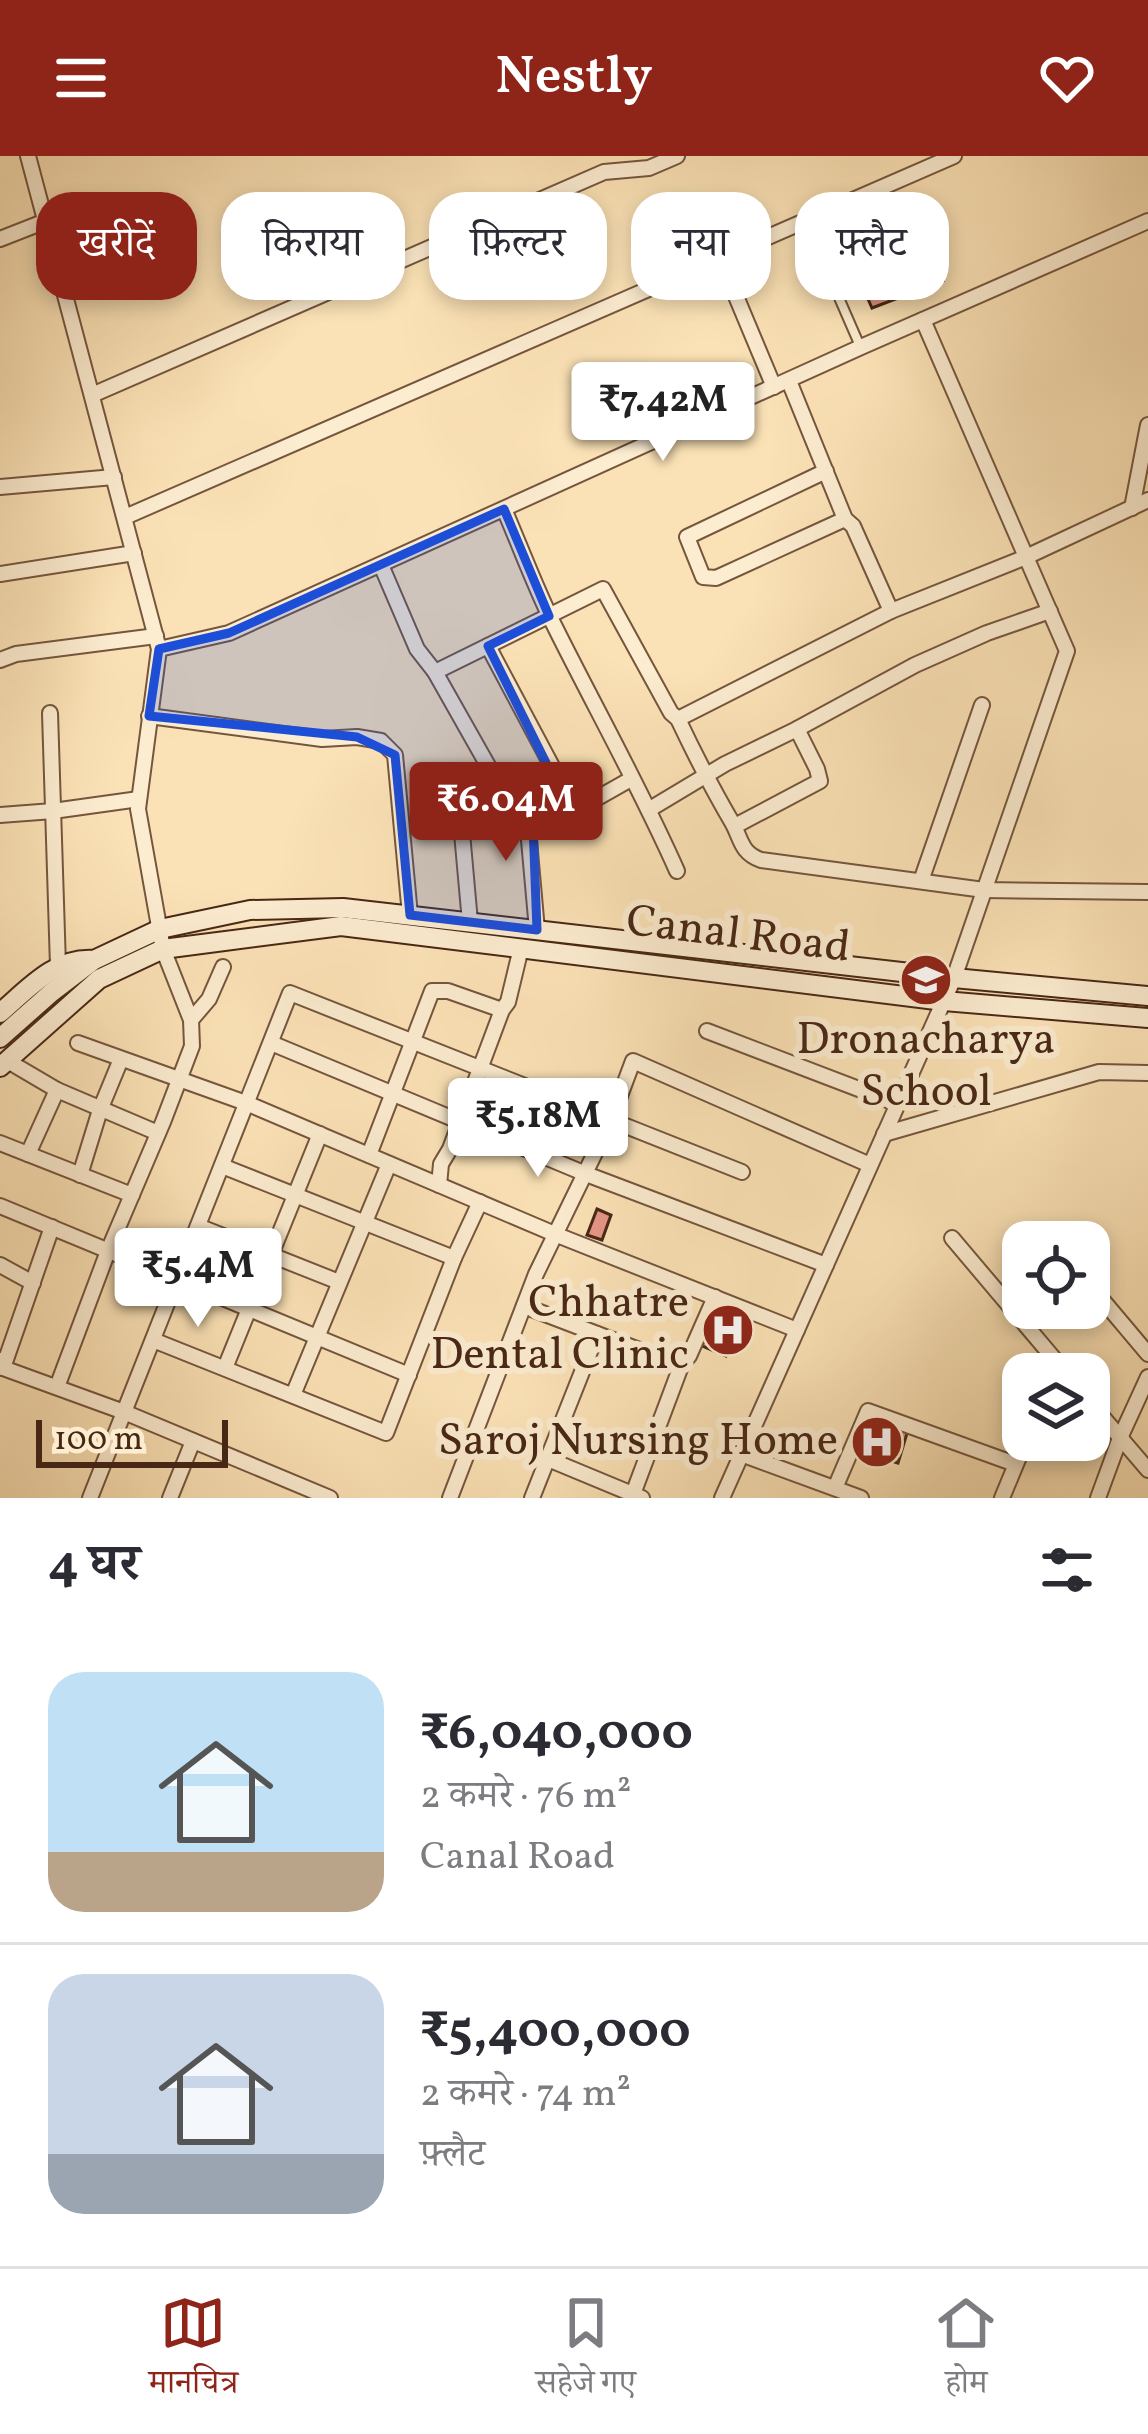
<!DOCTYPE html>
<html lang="hi">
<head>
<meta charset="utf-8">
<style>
	:root { --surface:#fff; --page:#f7f7f7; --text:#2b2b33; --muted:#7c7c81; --line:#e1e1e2; --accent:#8f2418 }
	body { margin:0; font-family:Vollkorn,"Noto Serif Devanagari",serif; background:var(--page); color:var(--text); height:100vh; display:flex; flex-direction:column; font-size:45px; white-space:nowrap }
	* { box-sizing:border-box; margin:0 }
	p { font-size:39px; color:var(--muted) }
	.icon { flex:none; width:66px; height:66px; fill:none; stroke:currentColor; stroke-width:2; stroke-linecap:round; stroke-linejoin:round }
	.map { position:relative; height:1342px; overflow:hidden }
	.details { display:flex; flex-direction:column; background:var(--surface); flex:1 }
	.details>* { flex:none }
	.hud { position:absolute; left:36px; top:36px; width:1077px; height:108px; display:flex; gap:24px }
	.fabs { position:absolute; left:1002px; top:1065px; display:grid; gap:24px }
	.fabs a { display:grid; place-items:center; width:108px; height:108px; border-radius:24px; background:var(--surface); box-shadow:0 6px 18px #0003; font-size:60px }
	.scale { position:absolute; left:36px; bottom:30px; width:192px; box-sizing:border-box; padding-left:12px; border:6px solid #482715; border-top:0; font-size:33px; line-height:42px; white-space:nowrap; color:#482715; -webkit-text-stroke:9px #fcecd0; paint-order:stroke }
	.price { position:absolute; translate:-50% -102px; padding:0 27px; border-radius:12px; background:#fff; color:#222; font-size:39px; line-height:78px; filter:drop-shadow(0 3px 6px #0008) }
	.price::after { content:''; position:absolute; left:50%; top:72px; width:36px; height:27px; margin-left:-18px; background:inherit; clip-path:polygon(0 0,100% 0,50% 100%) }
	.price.current { background:var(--accent); color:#fff }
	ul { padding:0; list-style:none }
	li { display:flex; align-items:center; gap:36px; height:300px; padding:0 48px }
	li+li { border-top:3px solid var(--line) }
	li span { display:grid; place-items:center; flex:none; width:336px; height:240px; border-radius:36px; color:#555 }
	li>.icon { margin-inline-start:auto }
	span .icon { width:144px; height:144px; fill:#fffc; stroke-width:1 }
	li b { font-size:51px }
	h2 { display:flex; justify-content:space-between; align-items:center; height:144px; padding:0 48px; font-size:51px }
	.tag { padding:0 42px; border-radius:36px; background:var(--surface); box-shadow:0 6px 18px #0003; font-size:42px; line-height:108px }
	.tag.current { background:var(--accent); color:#fff }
	header { display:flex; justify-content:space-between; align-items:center; height:156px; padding:0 48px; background:var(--accent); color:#fff; font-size:54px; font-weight:600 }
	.tab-bar { display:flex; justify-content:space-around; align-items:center; height:168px; border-top:3px solid var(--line); background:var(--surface); font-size:33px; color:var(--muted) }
	.tab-bar a { display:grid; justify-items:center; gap:6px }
	.tab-bar .current { color:var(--accent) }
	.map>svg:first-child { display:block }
	.building { fill:#e79688; stroke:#482715; stroke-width:3 }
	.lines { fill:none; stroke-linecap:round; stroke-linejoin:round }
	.lane-casing { stroke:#75563d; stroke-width:12 }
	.street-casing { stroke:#75563d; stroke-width:18 }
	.secondary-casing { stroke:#482715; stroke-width:22 }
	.lane { stroke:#fcecd0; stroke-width:8 }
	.street { stroke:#fcecd0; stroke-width:14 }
	.secondary { stroke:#fcecd0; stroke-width:18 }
	.marked { fill:#1d4ed8; fill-opacity:0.2; stroke:#1d4ed8; stroke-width:9; stroke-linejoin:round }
	.labels { text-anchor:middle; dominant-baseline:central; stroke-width:12; stroke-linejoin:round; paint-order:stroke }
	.street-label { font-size:45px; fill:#482715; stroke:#fcecd0 }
	.poi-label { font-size:45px; fill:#482715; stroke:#fcecd0; text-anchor:end }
</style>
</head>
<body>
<header><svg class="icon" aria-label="menu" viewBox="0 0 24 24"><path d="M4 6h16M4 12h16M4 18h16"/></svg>Nestly<svg class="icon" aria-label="heart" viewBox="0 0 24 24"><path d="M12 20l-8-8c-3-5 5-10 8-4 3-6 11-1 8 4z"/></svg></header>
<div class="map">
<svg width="1148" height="1342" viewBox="0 0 1148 1342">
	<rect width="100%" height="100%" fill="#fbe2b6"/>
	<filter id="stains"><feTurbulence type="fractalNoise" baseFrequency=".00167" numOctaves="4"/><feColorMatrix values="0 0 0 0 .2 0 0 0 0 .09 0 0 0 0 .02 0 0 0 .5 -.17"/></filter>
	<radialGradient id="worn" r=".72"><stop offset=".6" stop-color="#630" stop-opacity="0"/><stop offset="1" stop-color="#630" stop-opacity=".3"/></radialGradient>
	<g class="building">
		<polygon points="870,84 882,116 931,96 943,125 872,152 846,93"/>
		<polygon points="597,1053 611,1059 602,1084 587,1079"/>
		<polygon points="716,1154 740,1164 726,1200 702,1190"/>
		<polygon points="869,1262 908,1274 898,1307 859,1295"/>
	</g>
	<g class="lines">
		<g class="lane-casing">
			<polyline id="lane" points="806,66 860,190"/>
		</g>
		<g class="street-casing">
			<g id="street">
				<polyline points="28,0 159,493 138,653 163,793 191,864 192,890 163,966 108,1095 57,1231"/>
				<polyline points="0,83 46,65"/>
				<polyline points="720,102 774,231"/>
				<polyline points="789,225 845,363 853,370 891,455"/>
				<polyline points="92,239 604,16 649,12 677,0"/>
				<polyline points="826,315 687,381 703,421 716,422 845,363"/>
				<polyline points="0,331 114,321"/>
				<polyline points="1132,352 1148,269"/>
				<path d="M504,353C520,390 534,428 552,465C593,548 639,629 677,715"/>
				<polyline points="125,361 954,0"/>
				<polyline points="381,409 417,493 435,516 500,631 532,642 585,649 631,623"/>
				<polyline points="0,418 134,397"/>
				<polyline points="488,490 563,631 565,645"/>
				<polyline points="159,493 229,477 861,191 1148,65"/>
				<polyline points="0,504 16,498 156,480"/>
				<path d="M435,516L603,433L671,557L678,563C695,599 713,634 733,668C741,683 741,697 761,704L984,734L1148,736"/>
				<polyline points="50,557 58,810"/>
				<polyline points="149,560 322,583 357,581 381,585 395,599 410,759"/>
				<polyline points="678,563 891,455 1026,401 1148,344"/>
				<polyline points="532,642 528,673 537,774"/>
				<polyline points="650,653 725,608 797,573 915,509 987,477 1050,455"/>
				<polyline points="0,659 53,655 139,643"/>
				<polyline points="735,670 820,625 817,613 797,573"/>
				<polyline points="462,677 470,766"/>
				<polyline points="921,725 982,549"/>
				<polyline points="191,864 209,843 223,811"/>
				<polyline points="707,875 898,948"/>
				<polyline points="78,887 246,947 557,1079 797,1174"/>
				<polyline points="271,887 586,1018 826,1109"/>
				<polyline points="6,904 57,934 158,977"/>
				<polyline points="884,978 1099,916 1148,917"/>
				<polyline points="0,987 132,1039"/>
				<polyline points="28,998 57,934"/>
				<polyline points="369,999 432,835 448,835 502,854"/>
				<polyline points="222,1010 454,1102"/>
				<polyline points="80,1019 100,954 121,903"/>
				<polyline points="439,1029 441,1008 450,993 502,854 508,846 521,792"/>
				<polyline points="0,1050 409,1219"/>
				<polyline points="198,1070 339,1126"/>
				<polyline points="952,1082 1067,1218"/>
				<polyline points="0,1109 33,1127"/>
				<polyline points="1089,1128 1148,1198"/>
				<polyline points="524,1150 681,1210"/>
				<polyline points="153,1184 386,1277 454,1102 480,1046"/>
				<polyline points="0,1204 3,1212 124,1256 330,1342"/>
				<polyline points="3,1212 52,1071"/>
				<polyline points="225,1212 320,978"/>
				<polyline points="293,1239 389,1008"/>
				<polyline points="1089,1245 1148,1314"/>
				<polyline points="741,1298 861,1342"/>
				<polyline points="548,1303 642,1342"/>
				<polyline points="835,1332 868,1255 1015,1308"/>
				<polyline points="633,1338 681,1210 689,1200 715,1141"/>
				<polyline points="90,1342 290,837 742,1016"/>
				<polyline points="170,1342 193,1285"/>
				<polyline points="450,1342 536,1118 611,964 633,905 870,1009"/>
				<polyline points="532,1342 597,1178"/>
				<polyline points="722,1342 954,822 1067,495 923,164"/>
				<polyline points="1002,1342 1026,1284"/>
				<polyline points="1098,1342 1120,1282 1148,1221"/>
			</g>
		</g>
		<g class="secondary-casing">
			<g id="secondary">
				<path d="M0,857C28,833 55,801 94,804"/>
				<polyline points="0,882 52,836 94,804 160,773 250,754 343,752 954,822 1148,840"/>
				<polyline points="0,911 99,823 163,793 341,770 944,845 1148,862"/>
			</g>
		</g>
		<use href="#lane" class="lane"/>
		<use href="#street" class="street"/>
		<use href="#secondary" class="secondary"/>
	</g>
	<path class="marked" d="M504,353L549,460L488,490L565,645L532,642L537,774L410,759L395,599L357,581L149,560L159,493L229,477Z"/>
	<defs>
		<g id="school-disc" transform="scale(2.7)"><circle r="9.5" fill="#8f2418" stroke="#fcecd0"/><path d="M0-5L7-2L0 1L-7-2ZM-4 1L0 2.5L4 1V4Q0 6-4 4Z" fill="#fff"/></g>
		<g id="hospital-disc" transform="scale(2.7)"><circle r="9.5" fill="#8f2418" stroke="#fcecd0"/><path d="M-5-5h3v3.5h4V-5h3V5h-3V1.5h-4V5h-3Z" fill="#fff"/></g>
	</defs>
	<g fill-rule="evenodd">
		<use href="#school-disc" x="926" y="824"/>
		<use href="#hospital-disc" x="728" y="1174"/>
		<use href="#hospital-disc" x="877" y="1286"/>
	</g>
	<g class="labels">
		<g class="street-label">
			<text transform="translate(738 780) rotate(7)">Canal Road</text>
		</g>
		<g class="poi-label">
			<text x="926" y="885" text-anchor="middle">Dronacharya<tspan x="926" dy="52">School</tspan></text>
			<text x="689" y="1148">Chhatre<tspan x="689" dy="52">Dental Clinic</tspan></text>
			<text x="838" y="1286">Saroj Nursing Home</text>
		</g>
	</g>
	<rect width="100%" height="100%" filter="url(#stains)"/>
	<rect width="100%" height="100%" fill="url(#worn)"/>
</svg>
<div class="fabs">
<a><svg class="icon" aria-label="locate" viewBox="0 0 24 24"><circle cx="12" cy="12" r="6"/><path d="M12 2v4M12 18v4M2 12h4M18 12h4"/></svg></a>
<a><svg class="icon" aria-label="layers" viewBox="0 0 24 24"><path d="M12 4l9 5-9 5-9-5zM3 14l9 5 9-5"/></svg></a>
</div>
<div class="scale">100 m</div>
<b class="price" style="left:663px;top:308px">₹7.42M</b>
<b class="price current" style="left:506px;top:708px">₹6.04M</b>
<b class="price" style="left:538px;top:1024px">₹5.18M</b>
<b class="price" style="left:198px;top:1174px">₹5.4M</b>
<div class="hud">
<a class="tag current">खरीदें</a>
<a class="tag">किराया</a>
<a class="tag">फ़िल्टर</a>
<a class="tag">नया</a>
<a class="tag">फ़्लैट</a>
</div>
</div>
<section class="details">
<h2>4 घर<svg class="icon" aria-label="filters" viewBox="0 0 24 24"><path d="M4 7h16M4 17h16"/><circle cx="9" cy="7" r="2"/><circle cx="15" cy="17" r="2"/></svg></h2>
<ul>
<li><span style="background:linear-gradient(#bfe0f5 75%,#b9a48a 0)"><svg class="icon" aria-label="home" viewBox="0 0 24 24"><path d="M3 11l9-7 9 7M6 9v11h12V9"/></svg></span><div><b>₹6,040,000</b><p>2 कमरे · 76 m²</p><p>Canal Road</p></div></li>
<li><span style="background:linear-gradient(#c9d6e8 75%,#9aa5b1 0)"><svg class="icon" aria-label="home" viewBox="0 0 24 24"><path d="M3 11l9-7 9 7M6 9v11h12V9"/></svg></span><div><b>₹5,400,000</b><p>2 कमरे · 74 m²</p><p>फ़्लैट</p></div></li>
</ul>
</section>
<nav class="tab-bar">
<a class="current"><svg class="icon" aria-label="map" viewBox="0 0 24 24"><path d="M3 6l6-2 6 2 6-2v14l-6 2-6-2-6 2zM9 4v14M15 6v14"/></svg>मानचित्र</a>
<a><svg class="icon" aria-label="saved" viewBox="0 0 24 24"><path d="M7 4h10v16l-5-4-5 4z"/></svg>सहेजे गए</a>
<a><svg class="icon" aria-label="home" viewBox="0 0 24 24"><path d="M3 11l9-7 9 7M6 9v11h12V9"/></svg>होम</a>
</nav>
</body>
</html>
